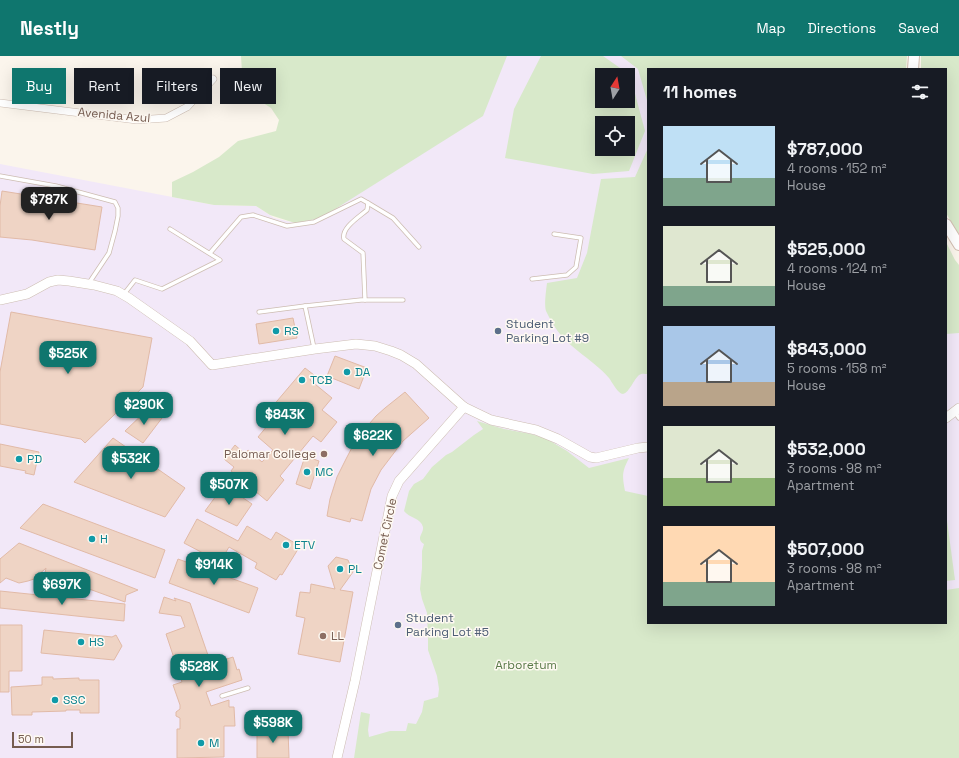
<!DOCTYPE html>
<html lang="en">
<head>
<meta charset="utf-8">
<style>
	:root { --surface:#171b24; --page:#20242c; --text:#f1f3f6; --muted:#9ea1a6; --accent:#0f766e }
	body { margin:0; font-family:"Space Grotesk",sans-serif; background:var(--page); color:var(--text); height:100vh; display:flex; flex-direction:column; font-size:15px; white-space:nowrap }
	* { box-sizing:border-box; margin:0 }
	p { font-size:13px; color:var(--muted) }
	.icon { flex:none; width:22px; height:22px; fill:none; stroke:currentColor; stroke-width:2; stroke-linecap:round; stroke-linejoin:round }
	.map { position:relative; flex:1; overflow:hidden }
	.drawer { position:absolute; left:647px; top:12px; width:300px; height:556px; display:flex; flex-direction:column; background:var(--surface); border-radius:0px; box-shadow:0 4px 16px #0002 }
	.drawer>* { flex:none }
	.hud { position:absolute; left:12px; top:12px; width:380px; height:36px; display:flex; gap:8px }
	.needle { width:26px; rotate:11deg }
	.buttons { position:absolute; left:595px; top:12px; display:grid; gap:8px }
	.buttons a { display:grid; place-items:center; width:40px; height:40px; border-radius:0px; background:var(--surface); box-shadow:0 4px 16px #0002; font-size:20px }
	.scale { position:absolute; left:12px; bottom:10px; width:61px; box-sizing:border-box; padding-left:4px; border:2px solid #765c50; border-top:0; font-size:11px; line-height:14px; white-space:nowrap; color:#765c50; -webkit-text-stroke:3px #fef9f2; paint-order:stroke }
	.price { position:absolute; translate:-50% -34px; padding:0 9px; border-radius:8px; background:var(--accent); color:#fff; font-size:13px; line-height:26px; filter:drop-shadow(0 1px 2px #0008) }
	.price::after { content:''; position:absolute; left:50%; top:24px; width:12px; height:9px; margin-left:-6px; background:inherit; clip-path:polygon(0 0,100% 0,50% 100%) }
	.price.current { background:#222; color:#fff }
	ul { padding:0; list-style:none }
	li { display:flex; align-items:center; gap:12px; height:100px; padding:0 16px }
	li span { display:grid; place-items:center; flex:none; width:112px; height:80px; border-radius:0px; color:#555 }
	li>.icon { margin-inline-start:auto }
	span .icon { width:48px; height:48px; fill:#fffc; stroke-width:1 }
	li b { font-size:17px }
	h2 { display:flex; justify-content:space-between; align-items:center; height:48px; padding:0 16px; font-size:17px }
	.chip { padding:0 14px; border-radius:0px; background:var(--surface); box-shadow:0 4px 16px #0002; font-size:14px; line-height:36px }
	.chip.current { background:var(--accent); color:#fff }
	header { display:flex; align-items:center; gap:24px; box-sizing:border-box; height:56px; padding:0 20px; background:var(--accent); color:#fff }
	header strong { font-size:19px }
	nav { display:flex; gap:22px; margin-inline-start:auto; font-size:14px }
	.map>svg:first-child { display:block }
	.education { fill:#f2e8f8; fill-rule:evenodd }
	.green { fill:#d8e9ca; fill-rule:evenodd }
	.building { fill:#efd4c5; stroke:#e1baa7 }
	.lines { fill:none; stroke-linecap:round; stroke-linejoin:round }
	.service-casing { stroke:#cdbdb2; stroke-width:5 }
	.minor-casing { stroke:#cdbdb2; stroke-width:8 }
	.tertiary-casing { stroke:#cdbdb2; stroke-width:10 }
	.secondary-casing { stroke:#d3bfb2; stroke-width:12 }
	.service { stroke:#fff; stroke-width:3.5 }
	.minor { stroke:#fff; stroke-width:7 }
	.tertiary { stroke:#fff; stroke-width:9 }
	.secondary { stroke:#fff; stroke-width:10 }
	.culture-dot { fill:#0f9aa8; stroke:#fef9f2; stroke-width:1.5 }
	.service-dot { fill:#5c6f8a; stroke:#fef9f2; stroke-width:1.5 }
	.education-dot { fill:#8d6e63; stroke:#fef9f2; stroke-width:1.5 }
	.labels { text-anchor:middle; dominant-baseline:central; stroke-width:3; stroke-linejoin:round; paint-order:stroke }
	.street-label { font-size:12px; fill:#765c50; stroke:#fef9f2 }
	.service-label { font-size:12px; fill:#4e5e75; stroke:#fef9f2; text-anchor:start }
	.culture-label { font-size:12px; fill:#0d838f; stroke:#fef9f2; text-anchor:start }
	.education-label { font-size:12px; fill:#785e54; stroke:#fef9f2; text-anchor:end }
	.park-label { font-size:12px; fill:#597a48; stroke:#fef9f2 }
</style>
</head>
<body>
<header>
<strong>Nestly</strong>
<nav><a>Map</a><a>Directions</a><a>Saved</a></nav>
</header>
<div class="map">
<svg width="959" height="702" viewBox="0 0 959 702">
	<rect width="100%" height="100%" fill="#fbf5ec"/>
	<path class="education" d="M367,0H759L648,13V567H946V227L959,230V670L785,702H0V108L214,149L256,150L274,162L295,167ZM602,19H628V45H602ZM602,67H628V93H602Z"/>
	<g class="green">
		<polygon points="241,0 507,0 483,60 321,162 295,167 270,159 256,150 214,149 172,141 172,126 193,116 219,101 238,85 276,75 279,64 271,52 234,28 242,16"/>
		<path d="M541,0H603L630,19L645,75L629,115L593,118L505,102L514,53ZM602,19H628V45H602ZM602,67H628V93H602Z"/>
		<polygon points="621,0 907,0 906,13 648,13 648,48 638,13"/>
		<polygon points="921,0 959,0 959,179 946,157 946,13 921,13"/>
		<path d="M648,92V318C645,318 642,317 639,319C634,323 629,337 623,338C618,338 612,326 609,322C592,302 564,290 552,266C550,263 548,259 546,255C544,249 546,235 547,227L577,222L587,197L601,123L635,121Z"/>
		<polygon points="946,186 955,204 959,209 959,277 946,278"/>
		<path d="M477,365L504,373L531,378L547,383L567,395L589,412L629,402C622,416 622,419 625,435L648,440V567H946V534L959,532V702H354L361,656L370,658L368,674L369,681L390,675H406L408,667L416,668L422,656L424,645L438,641L439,633L437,620L428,594V583L427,557L422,543L420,533L422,512V495L424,488C415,482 424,478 423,471C421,462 409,462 404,455L409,435L414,428L423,423L432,411L446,399L452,396L474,379L483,373Z"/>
		<polygon points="946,457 955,524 946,525"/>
	</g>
	<g class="building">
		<polygon points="2,135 102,151 95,194 32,184 0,181 0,150"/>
		<polygon points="11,256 152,282 143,331 85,387 81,383 0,368 0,316"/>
		<polygon points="293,262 297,282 259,288 256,268"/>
		<polygon points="335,300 367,312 359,333 327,320"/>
		<polygon points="305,312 314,319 310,324 332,342 322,354 337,366 321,386 313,380 280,420 284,424 267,445 231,415 234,411 224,403 235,389 245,398 248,394 262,406 273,394 258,381 278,357 272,351"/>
		<polygon points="405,336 429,362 403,385 381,414 371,433 362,465 351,462 350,466 327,460 330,443 337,421 346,403 357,382 376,360 385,352"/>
		<polygon points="148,353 162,362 143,387 125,375"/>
		<polygon points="113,382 185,432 165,461 74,426"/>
		<polygon points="0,388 39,396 34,419 25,417 26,415 0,410"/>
		<polygon points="305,400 319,405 310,433 296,428"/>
		<polygon points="224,429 252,448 237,470 205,455"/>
		<polygon points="43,448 165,494 155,522 20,472"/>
		<polygon points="197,463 238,485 247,470 271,484 276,476 300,490 282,519 280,518 276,524 255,512 257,507 229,491 220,506 184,487"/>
		<polygon points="19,487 138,534 126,539 125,546 45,517 46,512 34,523 28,525 19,527 6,522 0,527 0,503"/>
		<polygon points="336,501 348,504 353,516 340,534 353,536 340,606 298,598 305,562 296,560 300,536 310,537 311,528 335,533 328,510"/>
		<polygon points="178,503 258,532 249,557 169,527"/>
		<polygon points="0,535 125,548 124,565 0,552"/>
		<polygon points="164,541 176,545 174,542 190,547 211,608 233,601 237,614 239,613 242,624 206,636 211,650 229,644 229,651 234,651 235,670 224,670 224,701 177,702 177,673 180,673 180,662 176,660 176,656 180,653 180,649 173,629 182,626 166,578 185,571 181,560 159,557"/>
		<polygon points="0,569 22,569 22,615 9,615 9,636 0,636"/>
		<polygon points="44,574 112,581 116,579 122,590 114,604 41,597"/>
		<polygon points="42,621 53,621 53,623 79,622 79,624 99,624 99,657 80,657 80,654 66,654 66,655 32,656 32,659 12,659 11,631 42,629"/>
		<polygon points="257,674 288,674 289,702 257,702"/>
	</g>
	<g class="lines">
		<g class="service-casing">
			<g id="service">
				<polyline points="0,120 56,130 115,146 118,152 118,160 115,175 109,197 89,227"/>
				<polyline points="368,147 393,162 419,191"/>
				<path d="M210,197L241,161L253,159L287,170L314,166L361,143L368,147L367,154C359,161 341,172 344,183L363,197L365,244"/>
				<polyline points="532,223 567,219 576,211 581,182 554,178"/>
				<polyline points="124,238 135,224 162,233 220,204 170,173"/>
				<polyline points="305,250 361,244 403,244"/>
				<polyline points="259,256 305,250 314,292"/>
				<polyline points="955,356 959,362"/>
				<polyline points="222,640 248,632"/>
			</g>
		</g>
		<g class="minor-casing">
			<polyline id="minor" points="0,47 137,64 166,62 187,51 213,23"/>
		</g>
		<g class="tertiary-casing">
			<g id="tertiary">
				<polyline points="0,244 27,238 49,226 58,224 69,225 94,229 117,235 129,242 190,285 212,309 315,293 356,288 375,290 391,295 401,299 416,308 464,351 491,364 536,374 558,383 590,401 596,402 638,392 648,391"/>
				<polyline points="946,362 959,352"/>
				<polyline points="337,702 355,625 392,440 399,425 464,351"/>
			</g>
		</g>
		<g class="secondary-casing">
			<g id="secondary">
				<polyline points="913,13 914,0"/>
				<polyline points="946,168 959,189"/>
			</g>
		</g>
		<use href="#service" class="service"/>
		<use href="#minor" class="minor"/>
		<use href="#tertiary" class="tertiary"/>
		<use href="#secondary" class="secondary"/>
	</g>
	<g class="culture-dot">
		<circle cx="276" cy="275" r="4"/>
		<circle cx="347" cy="316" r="4"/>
		<circle cx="302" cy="324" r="4"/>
		<circle cx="19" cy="403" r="4"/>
		<circle cx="307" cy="416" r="4"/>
		<circle cx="92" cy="483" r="4"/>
		<circle cx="286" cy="489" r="4"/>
		<circle cx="340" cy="513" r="4"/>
		<circle cx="81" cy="586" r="4"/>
		<circle cx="55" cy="644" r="4"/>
		<circle cx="201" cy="687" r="4"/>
	</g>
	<g class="service-dot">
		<circle cx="498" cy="275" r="4"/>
		<circle cx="398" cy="569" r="4"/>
	</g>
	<g class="education-dot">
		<circle cx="324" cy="398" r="4"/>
		<circle cx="323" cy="580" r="4"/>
	</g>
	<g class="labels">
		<g class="street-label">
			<text transform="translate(114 59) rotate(5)">Avenida Azul</text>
			<text transform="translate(385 478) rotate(-78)">Comet Circle</text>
		</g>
		<g class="service-label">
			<text x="506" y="268">Student<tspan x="506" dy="14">Parking Lot #9</tspan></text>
			<text x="406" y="562">Student<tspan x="406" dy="14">Parking Lot #5</tspan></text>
		</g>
		<g class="culture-label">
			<text x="284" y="275">RS</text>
			<text x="355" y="316">DA</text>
			<text x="310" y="324">TCB</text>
			<text x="27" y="403">PD</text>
			<text x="315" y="416">MC</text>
			<text x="100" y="483">H</text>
			<text x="294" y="489">ETV</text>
			<text x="348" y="513">PL</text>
			<text x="89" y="586">HS</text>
			<text x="63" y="644">SSC</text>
			<text x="209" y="687">M</text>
		</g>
		<g class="education-label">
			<text x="316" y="398">Palomar College</text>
			<text x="331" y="580" text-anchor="start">LL</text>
		</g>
		<g class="park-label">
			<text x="526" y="609">Arboretum</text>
		</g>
	</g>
</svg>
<div class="buttons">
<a><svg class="needle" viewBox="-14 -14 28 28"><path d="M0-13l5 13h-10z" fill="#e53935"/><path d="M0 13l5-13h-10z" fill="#9ea1a6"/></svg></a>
<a><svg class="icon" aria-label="locate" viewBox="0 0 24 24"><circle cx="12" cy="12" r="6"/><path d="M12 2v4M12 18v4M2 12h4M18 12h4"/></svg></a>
</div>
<div class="scale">50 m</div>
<b class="price current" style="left:49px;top:165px">$787K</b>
<b class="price" style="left:68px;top:319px">$525K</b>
<b class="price" style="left:144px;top:370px">$290K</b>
<b class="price" style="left:285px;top:380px">$843K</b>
<b class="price" style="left:373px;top:401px">$622K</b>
<b class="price" style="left:131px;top:424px">$532K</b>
<b class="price" style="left:229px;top:450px">$507K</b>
<b class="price" style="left:214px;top:530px">$914K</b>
<b class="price" style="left:62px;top:550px">$697K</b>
<b class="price" style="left:199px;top:632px">$528K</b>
<b class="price" style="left:273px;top:688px">$598K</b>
<div class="hud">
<a class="chip current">Buy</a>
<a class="chip">Rent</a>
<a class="chip">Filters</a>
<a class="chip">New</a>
</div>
<section class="drawer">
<h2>11 homes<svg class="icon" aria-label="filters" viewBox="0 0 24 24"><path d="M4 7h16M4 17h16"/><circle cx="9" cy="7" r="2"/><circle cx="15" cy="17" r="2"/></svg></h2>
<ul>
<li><span style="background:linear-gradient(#bfe0f5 65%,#7fa58c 0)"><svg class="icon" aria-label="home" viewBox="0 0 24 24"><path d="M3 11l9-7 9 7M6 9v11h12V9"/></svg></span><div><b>$787,000</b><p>4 rooms · 152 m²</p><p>House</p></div></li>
<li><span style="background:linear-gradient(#dfe7d0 75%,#7fa58c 0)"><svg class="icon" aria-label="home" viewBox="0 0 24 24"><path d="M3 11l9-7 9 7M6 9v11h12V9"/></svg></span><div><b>$525,000</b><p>4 rooms · 124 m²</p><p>House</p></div></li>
<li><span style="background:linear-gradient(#a9c7e8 70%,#b9a48a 0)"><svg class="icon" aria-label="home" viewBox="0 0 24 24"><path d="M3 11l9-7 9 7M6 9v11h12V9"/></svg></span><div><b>$843,000</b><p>5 rooms · 158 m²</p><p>House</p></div></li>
<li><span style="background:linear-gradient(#dfe7d0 65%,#8fb573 0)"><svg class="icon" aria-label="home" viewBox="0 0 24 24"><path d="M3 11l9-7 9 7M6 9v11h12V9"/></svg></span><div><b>$532,000</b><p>3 rooms · 98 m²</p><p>Apartment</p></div></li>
<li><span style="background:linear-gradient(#ffd9b3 70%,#7fa58c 0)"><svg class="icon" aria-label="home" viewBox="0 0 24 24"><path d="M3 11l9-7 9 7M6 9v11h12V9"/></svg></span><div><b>$507,000</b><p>3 rooms · 98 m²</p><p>Apartment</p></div></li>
</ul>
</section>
</div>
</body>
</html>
